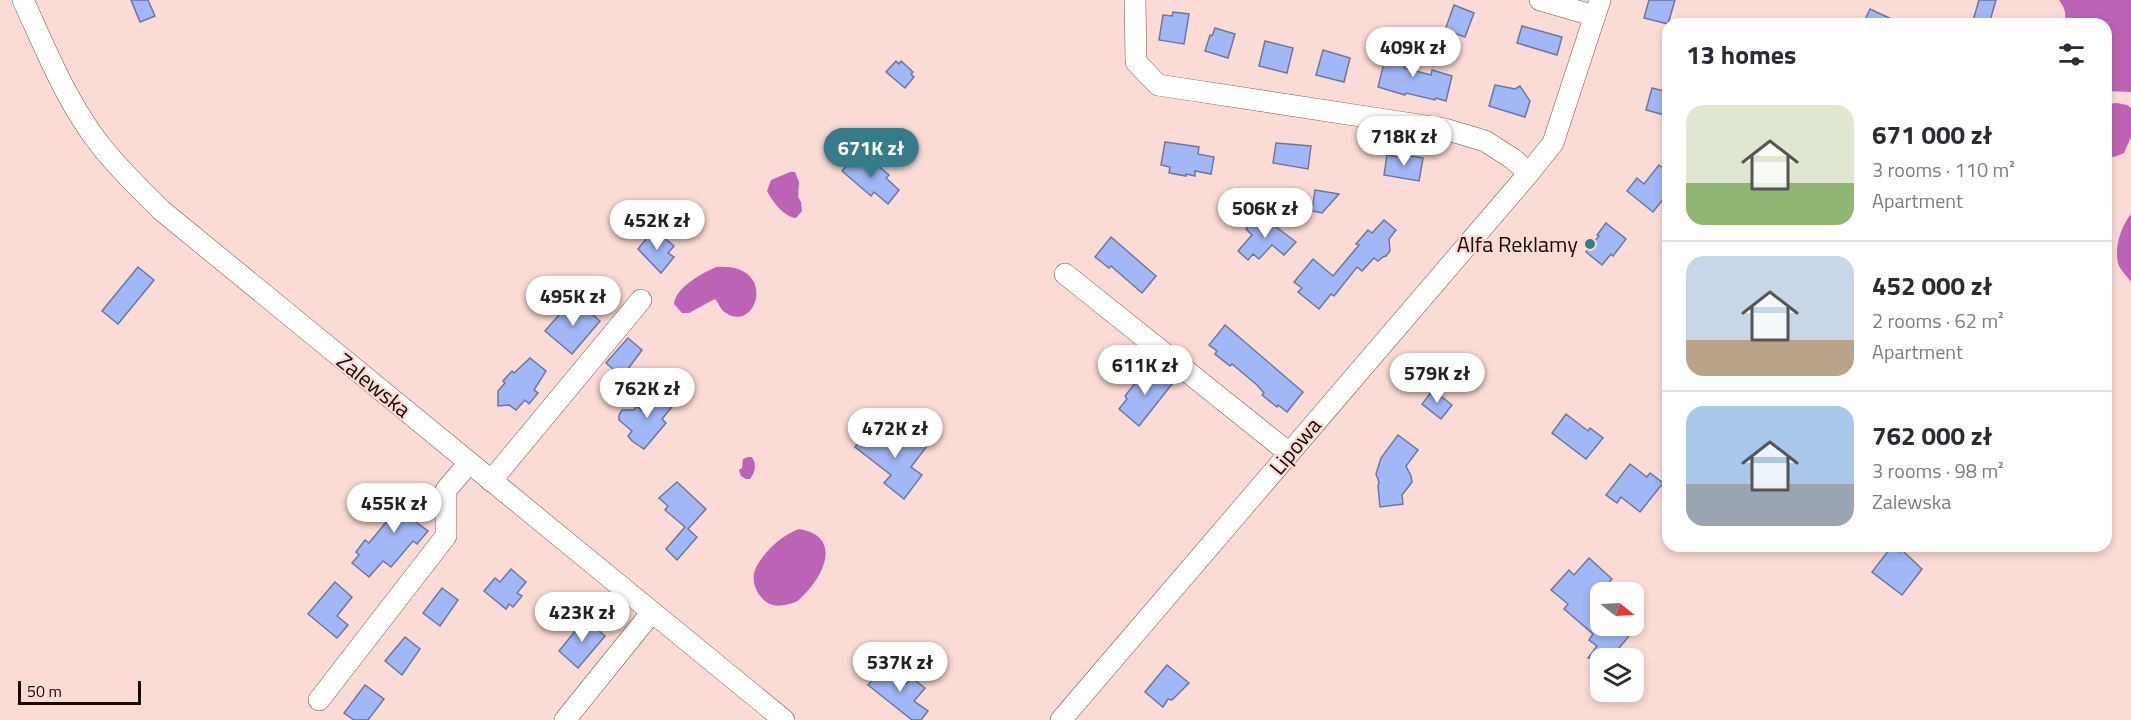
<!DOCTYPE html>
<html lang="en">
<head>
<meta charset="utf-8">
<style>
	:root { --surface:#fff; --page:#f2f2f3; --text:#2b2b33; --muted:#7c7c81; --line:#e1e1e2; --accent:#367c88 }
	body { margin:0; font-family:"Titillium Web",sans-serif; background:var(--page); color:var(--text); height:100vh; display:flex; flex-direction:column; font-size:22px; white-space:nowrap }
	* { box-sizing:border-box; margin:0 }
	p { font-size:20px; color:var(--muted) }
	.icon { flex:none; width:33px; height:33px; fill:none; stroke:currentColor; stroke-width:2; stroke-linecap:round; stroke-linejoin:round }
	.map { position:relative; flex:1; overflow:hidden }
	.side { position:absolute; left:1662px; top:18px; width:450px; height:534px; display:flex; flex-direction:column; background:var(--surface); border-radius:18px; box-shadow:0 3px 9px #0003 }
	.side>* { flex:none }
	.needle { width:39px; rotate:108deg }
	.controls { position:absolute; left:1590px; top:582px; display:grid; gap:12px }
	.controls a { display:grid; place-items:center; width:54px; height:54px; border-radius:12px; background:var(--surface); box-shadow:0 3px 9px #0003; font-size:30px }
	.scale { position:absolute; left:18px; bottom:15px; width:123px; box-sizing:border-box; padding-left:6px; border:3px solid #180806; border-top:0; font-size:16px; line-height:21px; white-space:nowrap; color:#180806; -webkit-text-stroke:4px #fbdbd5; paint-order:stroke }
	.price { position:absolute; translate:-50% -51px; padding:0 14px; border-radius:21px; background:#fff; color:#222; font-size:20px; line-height:39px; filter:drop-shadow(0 2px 3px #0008) }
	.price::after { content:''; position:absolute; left:50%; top:36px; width:18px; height:14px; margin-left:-9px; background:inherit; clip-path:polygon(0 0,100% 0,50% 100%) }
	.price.current { background:var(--accent); color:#fff }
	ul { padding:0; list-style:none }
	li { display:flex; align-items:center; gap:18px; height:150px; padding:0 24px }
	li+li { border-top:2px solid var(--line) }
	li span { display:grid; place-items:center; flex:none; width:168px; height:120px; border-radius:18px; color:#555 }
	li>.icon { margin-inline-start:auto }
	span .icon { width:72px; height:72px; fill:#fffc; stroke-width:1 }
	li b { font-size:26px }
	h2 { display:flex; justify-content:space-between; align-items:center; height:72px; padding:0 24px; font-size:26px }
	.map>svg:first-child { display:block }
	.water { fill:#bd63b6 }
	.building { fill:#a2b7f6; stroke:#6b779d; stroke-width:1.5 }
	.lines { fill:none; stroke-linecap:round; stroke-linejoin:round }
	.minor-casing { stroke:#7d514a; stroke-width:22 }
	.minor { stroke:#fff; stroke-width:21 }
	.poi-dot { fill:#367c88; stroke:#fbdbd5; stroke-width:2 }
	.labels { text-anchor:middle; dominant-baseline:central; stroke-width:4.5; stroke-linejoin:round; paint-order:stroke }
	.poi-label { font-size:22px; fill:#180806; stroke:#fbdbd5; text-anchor:end }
	.street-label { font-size:22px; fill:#180806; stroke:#fbdbd5 }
</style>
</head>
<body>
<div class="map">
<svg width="2131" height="720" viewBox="0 0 2131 720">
	<rect width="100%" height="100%" fill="#fbdbd5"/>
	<g class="water">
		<path d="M2059,0H2131V92L2106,91V24H2064C2067,14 2065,8 2059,0Z"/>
		<polygon points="2117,103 2127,105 2131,108 2131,137 2124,153 2114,157 2106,155 2106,104"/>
		<path d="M790,172H795L799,182L798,197L801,202L802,211L796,218C784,217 772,201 767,191L771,180Z"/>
		<path d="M2131,214V282C2127,277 2122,271 2119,266C2113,250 2121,226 2131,214Z"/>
		<path d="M716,267C779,262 757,334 726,313C720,310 719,303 715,299L689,313H682L674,304C676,287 701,274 716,267Z"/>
		<path d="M748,457H752C757,465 755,472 750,479H746L741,476L739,470L742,468L743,459Z"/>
		<path d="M799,529C847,537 820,583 796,602C789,604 780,607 773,605C759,601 750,583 755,570C762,553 782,535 799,529Z"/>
	</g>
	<g class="building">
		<polygon points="131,0 148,0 155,16 140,22"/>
		<polygon points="1649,0 1675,0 1668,24 1644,18"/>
		<polygon points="1979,0 1996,0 1989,24 1972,24"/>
		<polygon points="1454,5 1474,13 1465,37 1445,30"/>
		<polygon points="1870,9 1902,24 1863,24"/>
		<polygon points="1173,12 1189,14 1184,44 1159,40 1163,15 1172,16"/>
		<polygon points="1522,26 1562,37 1557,55 1517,43"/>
		<polygon points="1215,28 1235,34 1228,58 1205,51 1210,35 1212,36"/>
		<polygon points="1401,38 1410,41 1404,68 1431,75 1432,70 1452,76 1446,101 1436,98 1435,100 1406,93 1405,95 1378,87 1384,63 1392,65"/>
		<polygon points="1265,41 1293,48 1287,73 1259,66"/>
		<polygon points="1323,50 1350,58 1344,82 1316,75"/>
		<polygon points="896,61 899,64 901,61 913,72 911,74 914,77 905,88 886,72"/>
		<polygon points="1495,85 1515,89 1520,86 1530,101 1525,117 1489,106"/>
		<polygon points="1652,88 1668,92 1668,116 1646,110"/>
		<polygon points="1165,142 1199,147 1198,154 1214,157 1211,174 1195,171 1195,176 1186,174 1186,176 1169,173 1170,167 1161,165"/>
		<polygon points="1276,143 1311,146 1308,169 1273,163"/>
		<polygon points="1387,155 1405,158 1406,155 1423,158 1419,181 1384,175"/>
		<polygon points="855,156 864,163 868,157 889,175 886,178 899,190 888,204 874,192 871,196 842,171"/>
		<polygon points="1659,165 1668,172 1668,193 1653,212 1627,191 1637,178 1644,184"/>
		<polygon points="1315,190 1339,194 1322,213 1312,211"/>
		<polygon points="1259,214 1296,242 1284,255 1272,245 1259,259 1253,254 1248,260 1238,251 1252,235 1246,229"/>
		<polygon points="1384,220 1396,230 1389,239 1390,251 1386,256 1383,257 1378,261 1374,258 1362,271 1357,267 1334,296 1331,294 1319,309 1298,292 1302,288 1294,282 1313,259 1333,276 1359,245 1356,244 1368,230 1372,233"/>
		<polygon points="1606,223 1626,239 1613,256 1611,254 1602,265 1586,252 1599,236 1597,235"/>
		<polygon points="654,229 674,246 668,253 674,257 661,273 638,249"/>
		<polygon points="1111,237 1156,276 1142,293 1111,266 1109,268 1095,257"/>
		<polygon points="138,267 154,280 118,324 102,311"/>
		<polygon points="578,302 600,321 572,354 545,331 565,308 570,312"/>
		<polygon points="1225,325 1303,392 1287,412 1278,405 1277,407 1262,395 1264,393 1257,385 1232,364 1230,366 1215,354 1217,351 1209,345"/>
		<polygon points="628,338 642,350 622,377 606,363"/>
		<polygon points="530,358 546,371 534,390 538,393 529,404 525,400 516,410 509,405 498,406 498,391 505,383 503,381 512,371 514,373"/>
		<polygon points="1154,368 1172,384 1139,426 1119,409 1127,399 1125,396 1140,377 1143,380"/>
		<polygon points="660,390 675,403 662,419 666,423 644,449 632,441 628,436 632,431 619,420 619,415 622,410 634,410 637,406 642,411"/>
		<polygon points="1433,390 1452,405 1441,419 1422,404"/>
		<polygon points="1566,414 1588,431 1590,428 1603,438 1586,459 1552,433"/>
		<polygon points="905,429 927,446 911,467 922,475 904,499 884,483 891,475 855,447 867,431 881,442 890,431 898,438"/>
		<polygon points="1398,435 1418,450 1406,466 1411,476 1412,482 1402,495 1403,504 1380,507 1378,486 1379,482 1376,474 1381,458"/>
		<polygon points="1630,464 1647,477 1650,473 1663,483 1640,512 1621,497 1617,503 1606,495"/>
		<polygon points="677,482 706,509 688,529 697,537 677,560 666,549 685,527 665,510 668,506 659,498"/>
		<polygon points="411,486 429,501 413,520 428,531 417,544 413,541 391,567 383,561 369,577 352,563 359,555 356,552 365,540 369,543 388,520 385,517"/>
		<polygon points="1892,546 1900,552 1902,550 1922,569 1902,595 1872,572"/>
		<polygon points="1589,558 1612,579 1600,592 1600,626 1637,626 1611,658 1588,658 1597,646 1589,640 1593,634 1564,609 1568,604 1551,590 1569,570 1574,575"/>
		<polygon points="511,569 526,582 517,593 522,596 513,607 509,604 506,609 484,591 495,578 500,582"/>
		<polygon points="335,582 352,597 337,616 348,625 337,638 308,614"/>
		<polygon points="442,588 458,600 440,626 423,613"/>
		<polygon points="585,619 605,636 578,668 559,651"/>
		<polygon points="405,637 420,649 402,675 385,661"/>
		<polygon points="1167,665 1189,683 1172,700 1168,699 1163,707 1145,692"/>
		<polygon points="884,666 906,684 912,678 925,688 914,701 928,711 921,720 912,720 868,685"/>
		<polygon points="365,685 384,699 368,720 354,720 344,713"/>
	</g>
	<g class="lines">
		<g class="minor-casing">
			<g id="minor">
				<path d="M23,0C46,50 67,103 101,146C119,169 140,189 161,210L784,720"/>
				<polyline points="1135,0 1136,62 1158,85 1445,129 1485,141 1513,159 1529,173"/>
				<polyline points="1540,0 1595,16"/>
				<polyline points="1065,274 1289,453"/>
				<polyline points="491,481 641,300"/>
				<polyline points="319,700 446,536 446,490 469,463"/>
				<polyline points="565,720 652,612"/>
				<polyline points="1061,720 1529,173 1553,143 1600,0"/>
			</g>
		</g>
		<use href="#minor" class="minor"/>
	</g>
	<circle class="poi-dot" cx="1590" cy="244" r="6"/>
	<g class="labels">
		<g class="poi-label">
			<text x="1578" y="244">Alfa Reklamy</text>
		</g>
		<g class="street-label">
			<text transform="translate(374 385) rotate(39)">Zalewska</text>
			<text transform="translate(1295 446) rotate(-50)">Lipowa</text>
		</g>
	</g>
</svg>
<div class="controls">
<a><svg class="needle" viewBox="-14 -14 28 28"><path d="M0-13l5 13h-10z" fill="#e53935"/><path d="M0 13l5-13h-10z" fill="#7c7c81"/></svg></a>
<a><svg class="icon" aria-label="layers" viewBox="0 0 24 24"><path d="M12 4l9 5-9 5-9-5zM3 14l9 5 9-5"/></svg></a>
</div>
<div class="scale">50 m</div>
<b class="price" style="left:1413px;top:78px">409K zł</b>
<b class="price" style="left:1404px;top:167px">718K zł</b>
<b class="price current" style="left:871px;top:179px">671K zł</b>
<b class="price" style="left:1265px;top:239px">506K zł</b>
<b class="price" style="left:657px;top:251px">452K zł</b>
<b class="price" style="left:573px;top:327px">495K zł</b>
<b class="price" style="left:1145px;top:396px">611K zł</b>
<b class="price" style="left:1437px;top:404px">579K zł</b>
<b class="price" style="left:647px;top:419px">762K zł</b>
<b class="price" style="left:895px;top:459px">472K zł</b>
<b class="price" style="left:394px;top:534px">455K zł</b>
<b class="price" style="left:582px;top:643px">423K zł</b>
<b class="price" style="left:900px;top:693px">537K zł</b>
<section class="side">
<h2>13 homes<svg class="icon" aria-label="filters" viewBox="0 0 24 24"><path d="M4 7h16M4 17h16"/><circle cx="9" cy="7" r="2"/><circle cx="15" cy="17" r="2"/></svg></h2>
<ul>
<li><span style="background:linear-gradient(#dfe7d0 65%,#8fb573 0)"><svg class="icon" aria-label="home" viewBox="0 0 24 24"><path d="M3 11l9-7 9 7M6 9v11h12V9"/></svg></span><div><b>671 000 zł</b><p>3 rooms · 110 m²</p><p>Apartment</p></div></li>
<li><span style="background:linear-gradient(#c9d6e8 70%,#b9a48a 0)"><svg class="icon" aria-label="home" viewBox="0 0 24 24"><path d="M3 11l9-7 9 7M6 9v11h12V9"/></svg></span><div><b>452 000 zł</b><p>2 rooms · 62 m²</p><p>Apartment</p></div></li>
<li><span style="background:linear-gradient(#a9c7e8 65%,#9aa5b1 0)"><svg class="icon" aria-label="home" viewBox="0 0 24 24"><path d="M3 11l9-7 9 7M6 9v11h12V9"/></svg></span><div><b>762 000 zł</b><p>3 rooms · 98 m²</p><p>Zalewska</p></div></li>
</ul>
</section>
</div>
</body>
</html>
